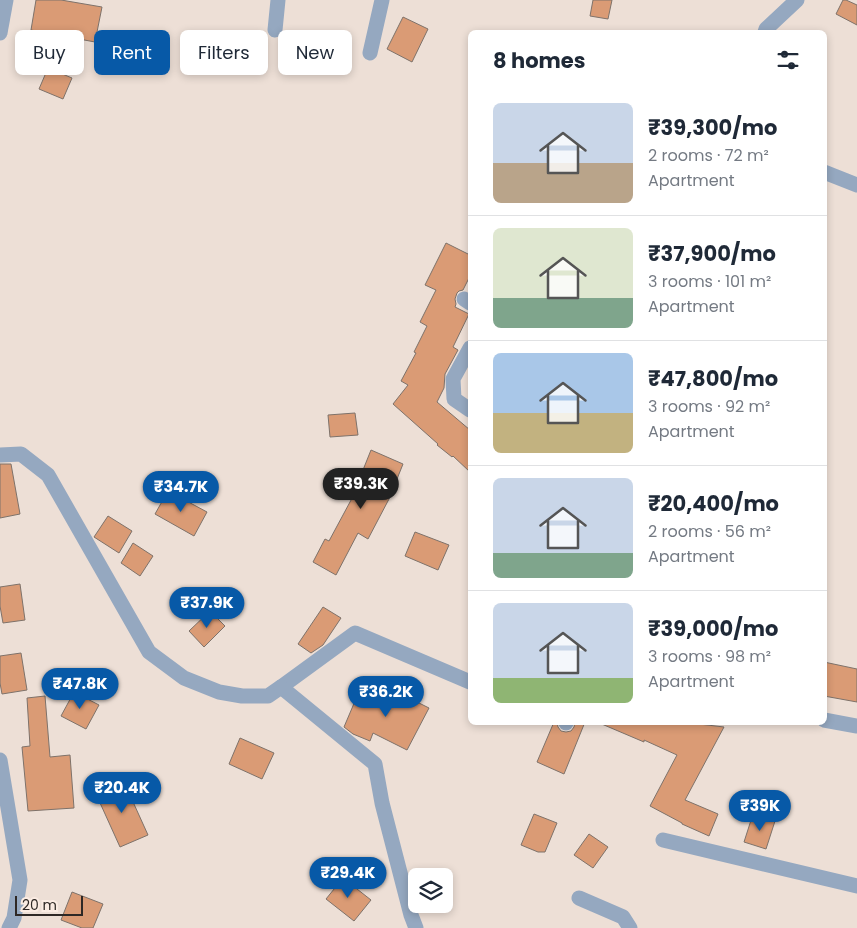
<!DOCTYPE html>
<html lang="en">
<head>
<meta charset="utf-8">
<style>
	:root { --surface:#fff; --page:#f6f6f7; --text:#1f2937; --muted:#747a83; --line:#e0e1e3; --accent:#0759a7 }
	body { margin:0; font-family:Poppins,sans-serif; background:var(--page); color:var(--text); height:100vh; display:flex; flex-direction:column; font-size:19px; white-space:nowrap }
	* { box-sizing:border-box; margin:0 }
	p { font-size:16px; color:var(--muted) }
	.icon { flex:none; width:28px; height:28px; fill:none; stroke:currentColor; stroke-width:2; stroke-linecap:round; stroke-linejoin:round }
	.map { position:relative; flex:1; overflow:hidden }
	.details { position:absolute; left:468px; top:30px; width:359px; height:695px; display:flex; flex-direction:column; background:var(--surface); border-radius:8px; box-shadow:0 2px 8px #0003 }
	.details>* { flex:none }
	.hud { position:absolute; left:15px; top:30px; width:378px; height:45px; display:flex; gap:10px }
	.controls { position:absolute; left:408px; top:868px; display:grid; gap:10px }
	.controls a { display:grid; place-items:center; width:45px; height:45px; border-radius:8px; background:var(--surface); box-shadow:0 2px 8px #0003; font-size:25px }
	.scale { position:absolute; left:15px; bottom:12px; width:68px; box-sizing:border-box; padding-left:5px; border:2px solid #2e2825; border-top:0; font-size:14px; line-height:18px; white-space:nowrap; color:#2e2825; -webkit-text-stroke:4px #fbece3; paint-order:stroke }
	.price { position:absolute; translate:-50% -42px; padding:0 11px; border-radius:18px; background:var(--accent); color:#fff; font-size:16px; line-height:32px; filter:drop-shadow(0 1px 2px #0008) }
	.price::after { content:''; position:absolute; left:50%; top:30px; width:15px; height:11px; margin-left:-8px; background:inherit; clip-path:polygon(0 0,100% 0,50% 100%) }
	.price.on { background:#222; color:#fff }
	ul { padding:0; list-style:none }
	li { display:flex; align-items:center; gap:15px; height:125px; padding:0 25px }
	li+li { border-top:1px solid var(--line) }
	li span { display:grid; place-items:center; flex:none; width:140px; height:100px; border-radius:8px; color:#555 }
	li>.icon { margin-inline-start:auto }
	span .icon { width:60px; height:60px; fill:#fffc; stroke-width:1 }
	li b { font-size:21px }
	h2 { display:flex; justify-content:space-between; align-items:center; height:60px; padding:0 25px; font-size:21px }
	.pill { padding:0 18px; border-radius:8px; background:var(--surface); box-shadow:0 2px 8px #0003; font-size:18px; line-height:45px }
	.pill.on { background:var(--accent); color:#fff }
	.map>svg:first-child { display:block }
	.building { fill:#da9b75; stroke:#7e726a }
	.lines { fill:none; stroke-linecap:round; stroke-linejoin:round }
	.minor { stroke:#95a8c0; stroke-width:15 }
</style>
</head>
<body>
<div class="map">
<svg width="857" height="928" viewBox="0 0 857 928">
	<rect width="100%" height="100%" fill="#eddfd6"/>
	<g class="building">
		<polygon points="36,0 61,0 102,7 95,42 31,30"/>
		<polygon points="593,0 612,0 608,19 590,16"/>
		<polygon points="843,0 846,0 857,5 857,25 836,14"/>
		<polygon points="403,17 428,29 412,62 387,49"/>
		<polygon points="48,68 72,78 63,99 39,89"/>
		<polygon points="446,243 470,255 470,276 463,290 459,291 457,293 455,299 456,304 455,307 469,314 453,347 458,350 445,374 444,388 437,402 470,430 470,472 453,456 452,457 437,445 438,444 393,404 408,385 401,381 416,353 414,352 427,326 420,322 436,290 425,285"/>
		<polygon points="355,413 358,435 330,437 328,415"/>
		<polygon points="371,450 403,464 389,499 368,539 358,533 336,575 313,562 325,539 329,541 364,476 361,475"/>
		<polygon points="0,464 11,464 20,514 0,518"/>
		<polygon points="168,491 207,512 194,536 155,514"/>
		<polygon points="108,516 132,531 119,553 94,537"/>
		<polygon points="415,532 449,545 438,570 405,556"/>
		<polygon points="133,543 153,556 140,576 121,563"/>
		<polygon points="20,584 25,620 3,623 0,606 0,587"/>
		<polygon points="323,607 341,618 323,645 311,653 298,644"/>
		<polygon points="210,611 225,626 204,647 189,631"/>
		<polygon points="21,653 27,690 2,694 0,683 0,656"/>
		<polygon points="824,662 857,669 857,702 824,696"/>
		<polygon points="361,687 393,701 397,692 429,708 407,750 373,733 370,741 353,734 344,727"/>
		<polygon points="74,692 99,705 86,729 61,716"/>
		<polygon points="45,696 50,757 70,755 74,808 28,811 22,747 30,746 27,698"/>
		<polygon points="554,722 557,722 558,727 561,731 566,732 571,731 574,727 575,722 585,722 564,774 537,762"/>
		<polygon points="597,722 682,722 724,727 685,800 718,814 709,836 682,824 682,823 650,806 677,755 644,740 644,742"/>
		<polygon points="240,738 274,753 262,779 229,764"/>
		<polygon points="124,782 148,835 120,847 96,794"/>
		<polygon points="534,814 557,823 545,852 538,852 521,845"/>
		<polygon points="753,814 775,821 766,849 744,842"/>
		<polygon points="589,834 608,847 593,868 574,855"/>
		<polygon points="343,878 371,900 354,921 326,899"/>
		<polygon points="72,892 103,904 93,928 82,928 61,920"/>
	</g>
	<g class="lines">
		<g class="minor">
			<polyline points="275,30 278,0"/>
			<polyline points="765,32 766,29 797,0"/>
			<polyline points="0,33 6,0"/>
			<polyline points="370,53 382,0"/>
			<polyline points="824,172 857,185"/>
			<polyline points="464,299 470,303"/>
			<polyline points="470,348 453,379 454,399 470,410"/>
			<polyline points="0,455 21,454 48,475 149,652 184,678 219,692 242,696 268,696 281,687 355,633 470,682"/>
			<polyline points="281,687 375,764 382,803 411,915 416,928"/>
			<polyline points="824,720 857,726"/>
			<polyline points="566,722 566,723"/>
			<polyline points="0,760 20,880 14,918 9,928"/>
			<polyline points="663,840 857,886"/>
			<polyline points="579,898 623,917 630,928"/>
		</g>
	</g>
</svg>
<div class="controls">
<a><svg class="icon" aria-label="layers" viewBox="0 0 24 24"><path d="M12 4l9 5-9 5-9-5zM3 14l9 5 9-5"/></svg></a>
</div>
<div class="scale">20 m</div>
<b class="price on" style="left:361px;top:510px">₹39.3K</b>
<b class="price" style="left:181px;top:513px">₹34.7K</b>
<b class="price" style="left:207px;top:629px">₹37.9K</b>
<b class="price" style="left:80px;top:710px">₹47.8K</b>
<b class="price" style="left:386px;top:718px">₹36.2K</b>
<b class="price" style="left:122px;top:814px">₹20.4K</b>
<b class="price" style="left:760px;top:832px">₹39K</b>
<b class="price" style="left:348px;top:899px">₹29.4K</b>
<div class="hud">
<a class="pill">Buy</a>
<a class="pill on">Rent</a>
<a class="pill">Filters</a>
<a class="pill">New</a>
</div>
<section class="details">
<h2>8 homes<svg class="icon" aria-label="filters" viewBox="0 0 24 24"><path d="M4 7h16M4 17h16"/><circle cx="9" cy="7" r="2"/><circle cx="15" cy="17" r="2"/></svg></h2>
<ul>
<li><span style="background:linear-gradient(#c9d6e8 60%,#b9a48a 0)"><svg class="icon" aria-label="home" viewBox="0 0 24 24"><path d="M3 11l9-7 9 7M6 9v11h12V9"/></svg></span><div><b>₹39,300/mo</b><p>2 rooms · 72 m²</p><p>Apartment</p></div></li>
<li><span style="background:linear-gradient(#dfe7d0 70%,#7fa58c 0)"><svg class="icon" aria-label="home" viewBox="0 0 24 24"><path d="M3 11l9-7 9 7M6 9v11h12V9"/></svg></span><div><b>₹37,900/mo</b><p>3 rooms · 101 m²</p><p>Apartment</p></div></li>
<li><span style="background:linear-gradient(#a9c7e8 60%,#c2b280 0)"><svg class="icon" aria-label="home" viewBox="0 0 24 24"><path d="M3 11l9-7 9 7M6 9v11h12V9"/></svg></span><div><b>₹47,800/mo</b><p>3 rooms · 92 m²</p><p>Apartment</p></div></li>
<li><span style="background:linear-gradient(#c9d6e8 75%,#7fa58c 0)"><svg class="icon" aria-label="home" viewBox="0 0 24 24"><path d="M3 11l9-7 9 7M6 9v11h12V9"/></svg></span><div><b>₹20,400/mo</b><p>2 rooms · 56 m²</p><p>Apartment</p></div></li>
<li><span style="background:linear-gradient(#c9d6e8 75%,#8fb573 0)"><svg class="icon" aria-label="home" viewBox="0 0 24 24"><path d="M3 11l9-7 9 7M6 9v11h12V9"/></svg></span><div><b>₹39,000/mo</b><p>3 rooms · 98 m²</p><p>Apartment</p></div></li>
</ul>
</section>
</div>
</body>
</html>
